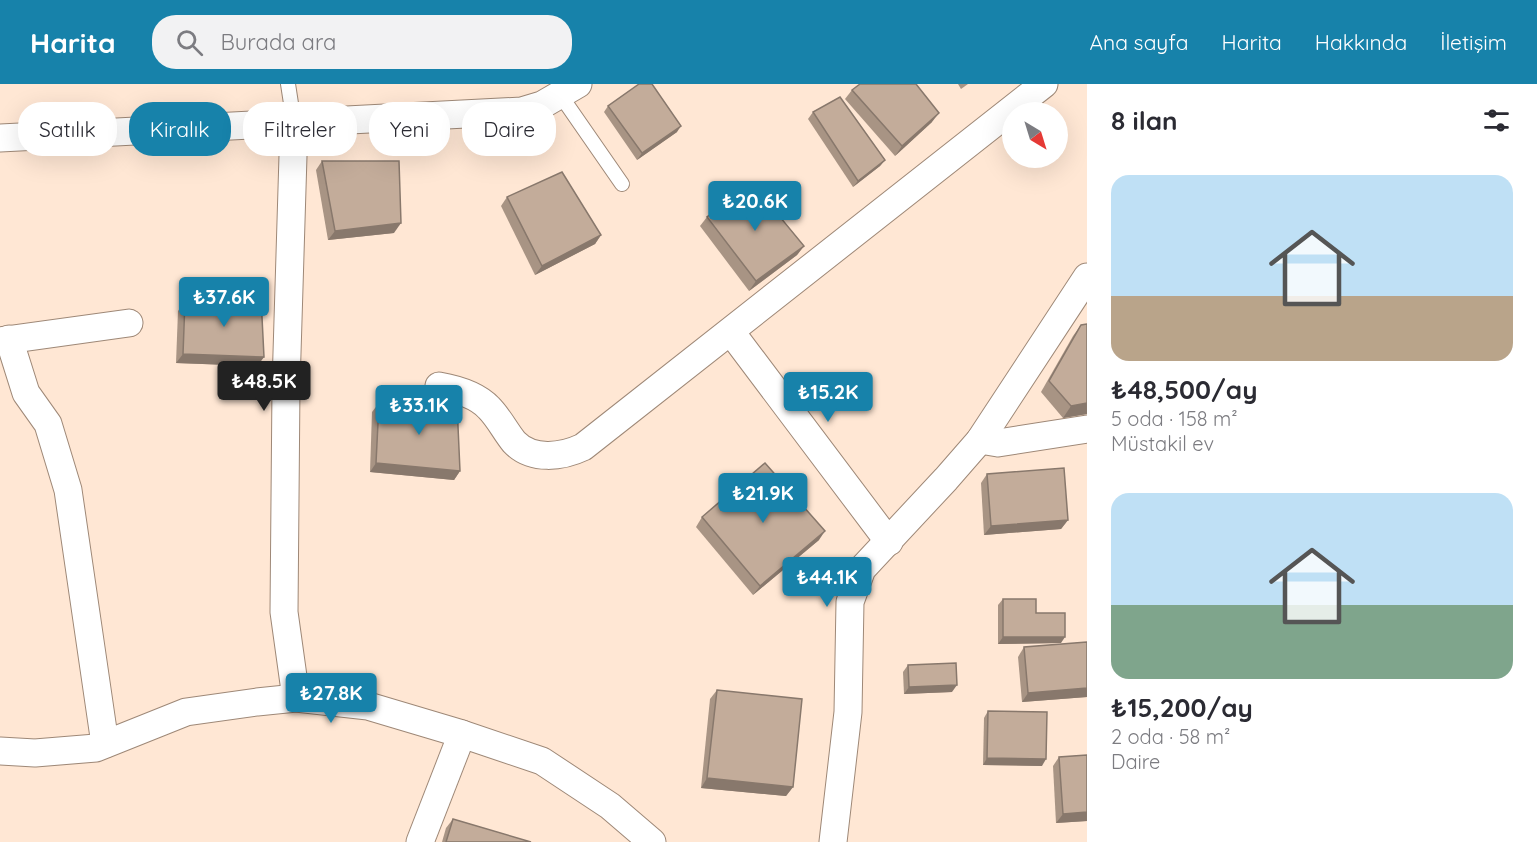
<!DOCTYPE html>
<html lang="tr">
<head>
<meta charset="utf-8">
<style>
	:root { --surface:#fff; --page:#f2f2f3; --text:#2b2b33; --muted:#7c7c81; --accent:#1782aa }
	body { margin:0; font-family:Quicksand,sans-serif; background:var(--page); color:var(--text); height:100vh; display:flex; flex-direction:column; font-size:22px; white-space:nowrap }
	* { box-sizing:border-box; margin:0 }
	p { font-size:20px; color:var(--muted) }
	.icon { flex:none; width:33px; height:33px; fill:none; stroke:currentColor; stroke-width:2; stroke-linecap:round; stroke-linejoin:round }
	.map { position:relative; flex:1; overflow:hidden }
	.side { display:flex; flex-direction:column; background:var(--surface); width:450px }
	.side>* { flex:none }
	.guide { position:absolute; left:18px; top:18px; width:570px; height:54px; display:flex; gap:12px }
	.needle { width:39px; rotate:142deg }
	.buttons { position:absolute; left:1002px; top:18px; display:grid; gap:12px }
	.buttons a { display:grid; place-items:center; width:66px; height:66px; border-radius:50%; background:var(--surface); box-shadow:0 6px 24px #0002; font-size:30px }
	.price { position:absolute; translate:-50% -51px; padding:0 14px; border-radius:6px; background:var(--accent); color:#fff; font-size:20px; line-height:39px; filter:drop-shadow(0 2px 3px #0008) }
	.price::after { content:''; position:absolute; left:50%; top:36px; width:18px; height:14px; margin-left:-9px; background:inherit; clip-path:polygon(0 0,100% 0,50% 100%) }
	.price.current { background:#222; color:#fff }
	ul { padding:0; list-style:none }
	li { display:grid; align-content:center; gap:12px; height:318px; padding:0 24px }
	li span { display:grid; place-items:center; height:186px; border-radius:18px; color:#555 }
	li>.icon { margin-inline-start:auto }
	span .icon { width:108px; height:108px; fill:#fffc; stroke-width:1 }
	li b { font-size:26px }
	h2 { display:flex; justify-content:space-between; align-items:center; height:72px; padding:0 24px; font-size:26px }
	.pill { padding:0 21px; border-radius:24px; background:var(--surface); box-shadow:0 6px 24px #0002; font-size:21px; line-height:54px }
	.pill.current { background:var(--accent); color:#fff }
	header { display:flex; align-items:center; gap:36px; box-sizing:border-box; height:84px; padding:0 30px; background:var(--accent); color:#fff }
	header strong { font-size:28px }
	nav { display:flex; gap:33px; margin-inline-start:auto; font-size:21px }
	.search { width:420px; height:54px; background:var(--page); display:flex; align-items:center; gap:15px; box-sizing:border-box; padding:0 21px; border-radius:24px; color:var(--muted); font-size:22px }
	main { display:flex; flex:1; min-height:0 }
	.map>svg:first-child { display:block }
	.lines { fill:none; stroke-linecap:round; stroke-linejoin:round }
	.service-casing { stroke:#9e8877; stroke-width:16 }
	.minor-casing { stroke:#9e8877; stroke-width:29 }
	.service { stroke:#fff; stroke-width:14 }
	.minor { stroke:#fff; stroke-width:27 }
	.wall { fill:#a89484 }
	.shaded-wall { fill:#88786c }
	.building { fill:#c3ac9a; stroke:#88786c; stroke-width:1.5 }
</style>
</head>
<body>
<header>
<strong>Harita</strong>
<div class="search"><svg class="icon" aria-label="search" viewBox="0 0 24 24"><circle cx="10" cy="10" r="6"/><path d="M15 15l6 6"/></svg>Burada ara</div>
<nav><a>Ana sayfa</a><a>Harita</a><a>Hakkında</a><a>İletişim</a></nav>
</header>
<main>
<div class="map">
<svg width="1087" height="758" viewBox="0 0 1087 758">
	<rect width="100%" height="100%" fill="#ffe7d4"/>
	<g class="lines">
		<g class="service-casing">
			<g id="service">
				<polyline points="288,0 294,39"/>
				<polyline points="561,12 622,100"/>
			</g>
		</g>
		<g class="minor-casing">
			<g id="minor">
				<polyline points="294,39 286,302 284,528 296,614"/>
				<polyline points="0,54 522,27 542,21 578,0"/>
				<polyline points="731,248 889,458"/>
				<polyline points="9,255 26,309 48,340 68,406 105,660"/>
				<polyline points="0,257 129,239"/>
				<path d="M439,302C456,305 477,311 489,324C499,334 505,347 514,358C532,377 562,373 583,363L1044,0"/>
				<polyline points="980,356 998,359 1087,345"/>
				<polyline points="0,667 35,669 96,664 186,628 257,618 296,614 368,622 462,650 542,677 610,722 652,758"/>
				<polyline points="420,758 462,650"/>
				<polyline points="833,758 848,628 850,518 862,485 946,395 980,356 1087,193"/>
			</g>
		</g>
		<use href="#service" class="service"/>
		<use href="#minor" class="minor"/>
	</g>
	<g class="wall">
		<polygon points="958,0 968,0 961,5"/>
		<polygon points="852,6 932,38 895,72 845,15"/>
		<polygon points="608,22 677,48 637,76 604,28"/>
		<polygon points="813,28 885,76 880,82 853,103 808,35"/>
		<polygon points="322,77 394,149 328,156 316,86"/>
		<polygon points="507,113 601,151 595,160 535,191 501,122"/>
		<polygon points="707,133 804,162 797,171 749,207 700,142"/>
		<polygon points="185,217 264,273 257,282 176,279 178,227"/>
		<polygon points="1087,240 1087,330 1063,334 1041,308 1073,252 1081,241"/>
		<polygon points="379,319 460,387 454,396 370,388 372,328"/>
		<polygon points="987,390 1068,436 1061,445 984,451 981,399"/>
		<polygon points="702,433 819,456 753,511 696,443"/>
		<polygon points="1003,515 1036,529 1061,559 998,560 998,521"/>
		<polygon points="1087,558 1087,613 1022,618 1018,573 1024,563"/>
		<polygon points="908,581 952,608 904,610 903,588"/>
		<polygon points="717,606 793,703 786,712 701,704 710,615"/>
		<polygon points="988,627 1042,682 983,681 984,634"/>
		<polygon points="1087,671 1087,737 1056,739 1053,682 1059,673"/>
		<polygon points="453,735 531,758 442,758 446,744"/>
	</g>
	<g class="shaded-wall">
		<polygon points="939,29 932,38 895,72 902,62"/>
		<polygon points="681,42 677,48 637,76 642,69"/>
		<polygon points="885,76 880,82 853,103 858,97"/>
		<polygon points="401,139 394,149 328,156 335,147"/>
		<polygon points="601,151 595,160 535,191 542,182"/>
		<polygon points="804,162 797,171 749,207 756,197"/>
		<polygon points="183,270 264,273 257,282 176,279"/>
		<polygon points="1087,319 1087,330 1063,334 1071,322"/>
		<polygon points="376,379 460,387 454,396 370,388"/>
		<polygon points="1068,436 1061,445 984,451 991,442"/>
		<polygon points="825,447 819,456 753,511 760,502"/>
		<polygon points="1003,553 1065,553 1061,559 998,560"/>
		<polygon points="957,601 952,608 904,610 909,603"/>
		<polygon points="1087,604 1087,613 1022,618 1028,609"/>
		<polygon points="987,674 1046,675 1042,682 983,681"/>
		<polygon points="707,694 793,703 786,712 701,704"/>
		<polygon points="1087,728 1087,737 1056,739 1063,730"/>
	</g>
	<g class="building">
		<polygon points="639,0 652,0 681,42 642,69 608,22"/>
		<polygon points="860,0 916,0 939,29 902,62 852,6"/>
		<polygon points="840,13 885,76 858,97 813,28"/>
		<polygon points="322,77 399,77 401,139 335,147"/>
		<polygon points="562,88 601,151 542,182 507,113"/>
		<polygon points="752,99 804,162 756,197 707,133"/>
		<polygon points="261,213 264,273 183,270 185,217"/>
		<polygon points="1087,240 1087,319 1071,322 1049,297 1081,241"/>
		<polygon points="379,319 457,320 460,387 376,379"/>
		<polygon points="765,379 825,447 760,502 702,433"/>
		<polygon points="1064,384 1068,436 991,442 987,390"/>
		<polygon points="1003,515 1036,515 1036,529 1065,529 1065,553 1003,553"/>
		<polygon points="1087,558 1087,604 1028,609 1024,563"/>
		<polygon points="956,579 957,601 909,603 908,581"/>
		<polygon points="717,606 802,615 793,703 707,694"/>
		<polygon points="988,627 1047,628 1046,675 987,674"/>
		<polygon points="1087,671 1087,728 1063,730 1059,673"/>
		<polygon points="453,735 531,758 446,758"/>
	</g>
</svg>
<div class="buttons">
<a><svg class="needle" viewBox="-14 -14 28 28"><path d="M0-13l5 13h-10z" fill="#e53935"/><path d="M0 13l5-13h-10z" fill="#7c7c81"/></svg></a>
</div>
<b class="price" style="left:755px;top:148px">₺20.6K</b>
<b class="price" style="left:224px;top:244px">₺37.6K</b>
<b class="price current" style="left:264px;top:328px">₺48.5K</b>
<b class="price" style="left:828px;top:339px">₺15.2K</b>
<b class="price" style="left:419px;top:352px">₺33.1K</b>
<b class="price" style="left:763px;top:440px">₺21.9K</b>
<b class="price" style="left:827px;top:524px">₺44.1K</b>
<b class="price" style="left:331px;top:640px">₺27.8K</b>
<div class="guide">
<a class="pill">Satılık</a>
<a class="pill current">Kiralık</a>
<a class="pill">Filtreler</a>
<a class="pill">Yeni</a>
<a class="pill">Daire</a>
</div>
</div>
<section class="side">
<h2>8 ilan<svg class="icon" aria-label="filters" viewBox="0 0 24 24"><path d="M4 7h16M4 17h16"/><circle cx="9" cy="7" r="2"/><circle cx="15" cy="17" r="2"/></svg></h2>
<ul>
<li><span style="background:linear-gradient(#bfe0f5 65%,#b9a48a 0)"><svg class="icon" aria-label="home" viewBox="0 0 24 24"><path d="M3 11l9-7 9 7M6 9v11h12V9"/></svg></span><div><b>₺48,500/ay</b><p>5 oda · 158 m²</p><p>Müstakil ev</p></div></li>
<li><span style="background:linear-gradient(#bfe0f5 60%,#7fa58c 0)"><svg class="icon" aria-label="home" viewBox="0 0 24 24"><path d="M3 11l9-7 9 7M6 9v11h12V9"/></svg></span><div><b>₺15,200/ay</b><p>2 oda · 58 m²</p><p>Daire</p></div></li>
</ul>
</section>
</main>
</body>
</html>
